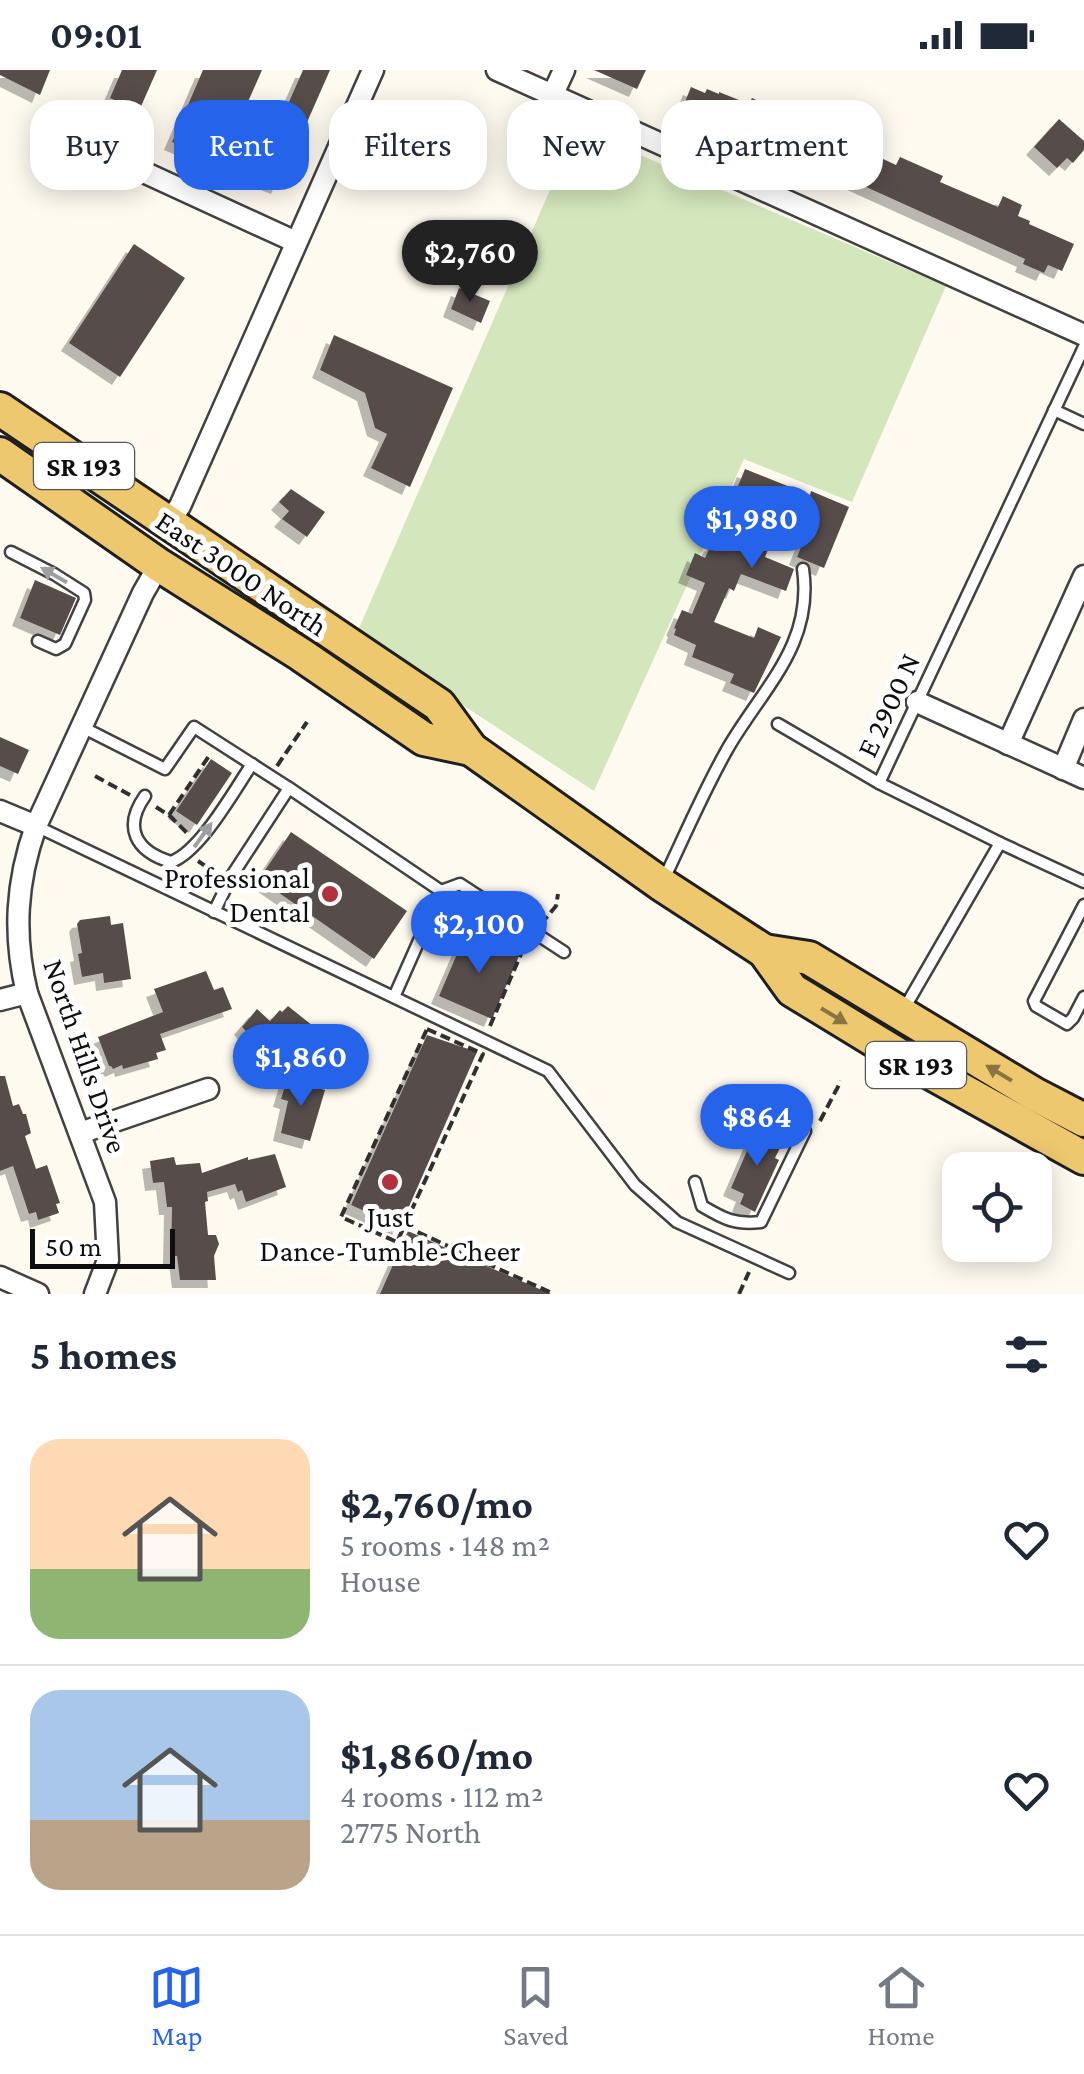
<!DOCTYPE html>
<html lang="en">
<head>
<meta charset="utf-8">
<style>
	:root { --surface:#fff; --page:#f6f6f7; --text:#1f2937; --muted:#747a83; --line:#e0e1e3; --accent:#2563eb }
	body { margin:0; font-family:"Crimson Pro",serif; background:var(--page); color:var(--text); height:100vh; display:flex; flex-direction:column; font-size:38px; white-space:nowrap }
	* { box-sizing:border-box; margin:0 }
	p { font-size:32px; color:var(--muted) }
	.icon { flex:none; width:55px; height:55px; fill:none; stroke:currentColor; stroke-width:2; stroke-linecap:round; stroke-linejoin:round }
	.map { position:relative; height:1224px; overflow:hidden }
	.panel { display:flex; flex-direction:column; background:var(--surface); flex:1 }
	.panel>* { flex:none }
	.hud { position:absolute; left:30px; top:30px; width:1025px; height:90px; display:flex; gap:20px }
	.buttons { position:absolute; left:942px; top:1082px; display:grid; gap:20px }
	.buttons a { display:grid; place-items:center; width:110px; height:110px; border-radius:20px; background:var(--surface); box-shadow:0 5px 25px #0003; font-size:50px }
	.scale { position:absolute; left:30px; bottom:25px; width:145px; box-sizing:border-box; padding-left:10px; border:5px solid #0e0e0e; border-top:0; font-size:28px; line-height:35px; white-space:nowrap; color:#0e0e0e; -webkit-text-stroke:8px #fff; paint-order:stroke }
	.price { position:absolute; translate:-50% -85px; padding:0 22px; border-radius:35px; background:var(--accent); color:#fff; font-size:32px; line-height:65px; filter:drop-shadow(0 2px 5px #0008) }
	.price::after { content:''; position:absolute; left:50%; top:60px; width:30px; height:22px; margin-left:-15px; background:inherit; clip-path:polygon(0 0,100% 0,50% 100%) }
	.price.on { background:#222; color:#fff }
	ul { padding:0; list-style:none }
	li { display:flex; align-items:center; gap:30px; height:250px; padding:0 30px }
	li+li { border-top:2px solid var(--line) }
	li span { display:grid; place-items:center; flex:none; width:280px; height:200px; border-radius:30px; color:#555 }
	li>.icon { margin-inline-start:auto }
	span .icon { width:120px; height:120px; fill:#fffc; stroke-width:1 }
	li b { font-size:42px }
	h2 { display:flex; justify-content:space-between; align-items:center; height:120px; padding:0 30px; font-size:42px }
	.pill { padding:0 35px; border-radius:30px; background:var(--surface); box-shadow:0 5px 25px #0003; font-size:35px; line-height:90px }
	.pill.on { background:var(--accent); color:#fff }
	.status { display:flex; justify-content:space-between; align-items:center; height:70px; padding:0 50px; background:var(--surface); direction:ltr }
	.status svg { height:28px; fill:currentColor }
	.tabs { display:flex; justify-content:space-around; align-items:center; height:140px; border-top:2px solid var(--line); background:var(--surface); font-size:28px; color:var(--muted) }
	.tabs a { display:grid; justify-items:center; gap:5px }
	.tabs .on { color:var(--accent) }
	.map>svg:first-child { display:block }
	.green { fill:#d4e6bc }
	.building { fill:#564e4b; filter:url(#shadow) }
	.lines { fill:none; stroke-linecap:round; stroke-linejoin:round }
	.service-casing { stroke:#414141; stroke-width:15 }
	.minor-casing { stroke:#414141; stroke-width:25 }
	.primary-casing { stroke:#1f1f1f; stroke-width:38 }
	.path { stroke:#303030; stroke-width:4; stroke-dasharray:10 5; stroke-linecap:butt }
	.service { stroke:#fff; stroke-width:10 }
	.minor { stroke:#fff; stroke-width:20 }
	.primary { stroke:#eec86f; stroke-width:32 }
	.oneway { fill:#9f9f9f }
	.oneway2 { fill:#897443 }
	.poi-dot { fill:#b4303d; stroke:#fff; stroke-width:4 }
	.labels { text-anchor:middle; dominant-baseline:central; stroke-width:10; stroke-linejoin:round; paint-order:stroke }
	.shield { fill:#fff; stroke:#565656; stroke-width:2.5 }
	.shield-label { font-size:28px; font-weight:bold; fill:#0e0e0e }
	.street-label { font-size:30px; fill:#0e0e0e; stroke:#fff }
	.poi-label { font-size:30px; fill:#0e0e0e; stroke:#fff; text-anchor:end }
</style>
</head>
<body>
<div class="status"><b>09:01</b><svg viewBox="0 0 49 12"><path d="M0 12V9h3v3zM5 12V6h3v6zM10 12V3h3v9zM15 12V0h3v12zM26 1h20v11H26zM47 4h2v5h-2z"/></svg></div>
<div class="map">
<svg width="1084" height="1224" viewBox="0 0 1084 1224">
	<defs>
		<filter id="shadow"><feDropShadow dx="-8" dy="8" stdDeviation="0" flood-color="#0004"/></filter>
	</defs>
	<rect width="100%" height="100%" fill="#fefaf0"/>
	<polygon class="green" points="577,58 946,216 852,432 744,389 594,721 356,565"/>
	<g class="building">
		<polygon points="0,0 50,0 40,25 0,5"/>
		<polygon points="122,0 157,0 139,41 110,28"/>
		<polygon points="203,0 262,0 221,93 172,72"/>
		<polygon points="303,0 330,0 279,116 256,107"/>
		<polygon points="594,0 646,0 637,19"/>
		<polygon points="691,17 705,23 707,19 719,24 719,22 749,34 752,28 896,95 900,87 943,106 940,112 998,137 1003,126 1022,135 1018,146 1030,151 1029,154 1074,174 1062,201 1048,195 1044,203 1023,194 1025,189 800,87 803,82 776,70 773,76 682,39"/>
		<polygon points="1059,49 1084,71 1084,80 1073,93 1067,88 1057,98 1034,77"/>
		<polygon points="134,174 185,208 120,307 69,273"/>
		<polygon points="459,218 490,231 481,253 451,239"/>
		<polygon points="334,265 453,318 410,417 371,398 387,364 375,358 365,323 320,300"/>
		<polygon points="745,399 810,425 811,421 849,437 824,498 797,487 812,450 785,438 765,487 794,499 786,521 741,504 734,521 729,518 714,552 754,568 758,557 781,567 754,623 730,613 734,604 692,587 696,575 674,565 676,559 674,558 682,540 692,544 705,513 686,505 695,483 705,488 712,473 714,474"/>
		<polygon points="291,419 325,442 307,467 282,449 289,441 279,432"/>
		<polygon points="35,510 76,528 60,565 20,548"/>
		<polygon points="0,667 29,680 18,704 0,696"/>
		<polygon points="211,689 232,703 197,755 176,741"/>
		<polygon points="291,762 407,841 374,889 259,809"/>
		<polygon points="110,846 111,855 123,853 131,909 104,913 103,903 82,907 78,884 82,883 77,854 80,850"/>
		<polygon points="466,863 519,886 492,949 439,926"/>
		<polygon points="206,901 214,920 223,917 232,939 160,964 166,980 156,983 158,989 123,999 122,995 113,999 111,996 109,996 98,967 163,942 154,919"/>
		<polygon points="288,936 318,960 305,977 288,990 269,973 263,979 242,957 257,939 270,951 280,940 282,942"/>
		<polygon points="427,965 477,982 400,1157 351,1135"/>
		<polygon points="0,1006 5,1006 13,1036 19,1034 23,1044 26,1044 31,1063 25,1066 36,1099 47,1095 60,1133 56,1134 59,1143 38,1150 36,1142 29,1144 13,1096 0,1101"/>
		<polygon points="287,1009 325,1020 310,1071 281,1063 288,1031 281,1029"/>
		<polygon points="756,1060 783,1072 775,1088 779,1090 755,1142 740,1134 744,1124 731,1118"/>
		<polygon points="275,1084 286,1117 246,1132 242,1120 238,1122 235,1114 207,1122 208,1131 205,1132 208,1165 216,1165 219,1174 214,1186 216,1210 180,1210 177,1186 171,1186 172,1137 167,1137 164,1112 153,1113 150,1091 174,1087 176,1095 200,1093 202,1103 248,1087 248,1090"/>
		<polygon points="408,1161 475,1191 551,1224 380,1224"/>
	</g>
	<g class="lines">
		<g class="service-casing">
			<g id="service">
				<polyline points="1054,340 1084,354"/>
				<polyline points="11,482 54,504 84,523 85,530 65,574 56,579 38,571"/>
				<polyline points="778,654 879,713"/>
				<polyline points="82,657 165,699 194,657 289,718"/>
				<path d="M145,726C123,757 135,781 171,792C200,782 234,721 252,694"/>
				<polyline points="36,756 548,1001 635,1115 677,1152 789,1203"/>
				<polyline points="1000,773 1084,812"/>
				<path d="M664,809C685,765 704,720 728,678C762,619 814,575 803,499"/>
				<polyline points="441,821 460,814 564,882"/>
				<polyline points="1084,835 1034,931 1036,936 1067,954 1073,948 1084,927"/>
				<polyline points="214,842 231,807 289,718 441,821 394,927"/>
				<polyline points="904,939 1000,773 879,713 1084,277"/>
				<path d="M695,1112L702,1136C724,1149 735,1155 761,1152L805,1061"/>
			</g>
		</g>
		<g class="minor-casing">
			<g id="minor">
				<polyline points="497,0 1084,265"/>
				<polyline points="552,26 564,0"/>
				<polyline points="100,82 296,172"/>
				<polyline points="168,453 180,436 373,0"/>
				<polyline points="917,632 1084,708"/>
				<polyline points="1008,674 1084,506"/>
				<polyline points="1063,699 1084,649"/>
				<polyline points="0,741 36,756"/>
				<polyline points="0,930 27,923"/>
				<polyline points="80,1063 208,1019"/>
				<polyline points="0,1207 38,1224"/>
				<path d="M95,1224L108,1190L105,1132L27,923C13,865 16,812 36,756L143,523L159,495"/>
			</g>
		</g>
		<g class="primary-casing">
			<g id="primary">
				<polyline points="0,339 439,635 471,679 661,814 764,881 792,920 897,984 1084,1088"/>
				<polyline points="0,384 159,495 300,584 424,669 471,679"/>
				<polyline points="764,881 809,888 1034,1024 1084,1050"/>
			</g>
		</g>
		<g class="path">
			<polyline points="277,696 307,652"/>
			<polyline points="95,706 130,725"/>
			<polyline points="156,737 170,746 187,763"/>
			<polyline points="169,745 211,683"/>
			<polyline points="198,791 214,802"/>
			<polyline points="541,854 556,836 558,824"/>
			<polyline points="490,956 524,877"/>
			<polygon points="427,959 483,984 397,1172 341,1147"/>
			<polyline points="820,1051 841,1011"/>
			<polyline points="404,1156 554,1224"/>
			<polyline points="739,1224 749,1202"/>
		</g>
		<use href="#service" class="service"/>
		<use href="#minor" class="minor"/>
		<use href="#primary" class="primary"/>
	</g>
	<defs><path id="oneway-solid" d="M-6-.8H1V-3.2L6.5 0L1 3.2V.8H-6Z" transform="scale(2.5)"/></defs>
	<g class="oneway">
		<use href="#oneway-solid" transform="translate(54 505) rotate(-150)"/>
		<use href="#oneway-solid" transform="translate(203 765) rotate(-54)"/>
	</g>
	<g class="oneway2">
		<use href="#oneway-solid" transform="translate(834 946) rotate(31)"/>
		<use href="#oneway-solid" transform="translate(999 1003) rotate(-149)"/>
	</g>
	<g class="poi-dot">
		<circle cx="330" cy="824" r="10"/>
		<circle cx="390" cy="1112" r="10"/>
	</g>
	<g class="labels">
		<g class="shield">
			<rect x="34" y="373" width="100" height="46" rx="8"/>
			<rect x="866" y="972" width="100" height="46" rx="8"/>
		</g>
		<g class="shield-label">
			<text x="84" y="396">SR 193</text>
			<text x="916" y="995">SR 193</text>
		</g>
		<g class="street-label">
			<text transform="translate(242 503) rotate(34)">East 3000 North</text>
			<text transform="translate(888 635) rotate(-65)">E 2900 N</text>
			<text transform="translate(86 986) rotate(71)">North Hills Drive</text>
		</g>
		<g class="poi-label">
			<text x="310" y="807">Professional<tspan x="310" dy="34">Dental</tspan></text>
			<text x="390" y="1146" text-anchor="middle">Just<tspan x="390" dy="34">Dance-Tumble-Cheer</tspan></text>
		</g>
	</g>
</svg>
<div class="buttons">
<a><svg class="icon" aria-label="locate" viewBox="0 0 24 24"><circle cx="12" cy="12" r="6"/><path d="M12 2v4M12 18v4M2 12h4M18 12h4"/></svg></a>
</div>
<div class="scale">50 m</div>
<b class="price on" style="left:470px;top:235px">$2,760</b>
<b class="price" style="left:752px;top:501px">$1,980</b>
<b class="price" style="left:479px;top:906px">$2,100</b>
<b class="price" style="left:301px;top:1039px">$1,860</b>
<b class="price" style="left:757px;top:1099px">$864</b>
<div class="hud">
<a class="pill">Buy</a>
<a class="pill on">Rent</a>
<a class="pill">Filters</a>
<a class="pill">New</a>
<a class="pill">Apartment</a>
</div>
</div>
<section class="panel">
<h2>5 homes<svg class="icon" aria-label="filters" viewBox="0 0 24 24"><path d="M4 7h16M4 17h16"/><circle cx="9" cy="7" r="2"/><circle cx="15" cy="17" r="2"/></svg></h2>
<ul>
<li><span style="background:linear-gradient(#ffd9b3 65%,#8fb573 0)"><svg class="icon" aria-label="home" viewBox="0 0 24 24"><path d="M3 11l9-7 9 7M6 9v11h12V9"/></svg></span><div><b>$2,760/mo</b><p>5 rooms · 148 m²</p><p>House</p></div><svg class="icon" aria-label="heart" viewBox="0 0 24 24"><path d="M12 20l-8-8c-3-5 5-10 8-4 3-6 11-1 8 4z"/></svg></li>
<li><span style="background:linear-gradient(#a9c7e8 65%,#b9a48a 0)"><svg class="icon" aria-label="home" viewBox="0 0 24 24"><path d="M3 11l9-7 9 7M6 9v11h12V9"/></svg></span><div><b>$1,860/mo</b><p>4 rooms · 112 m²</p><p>2775 North</p></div><svg class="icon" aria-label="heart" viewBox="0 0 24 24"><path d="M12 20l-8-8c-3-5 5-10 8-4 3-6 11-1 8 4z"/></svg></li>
</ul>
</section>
<nav class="tabs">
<a class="on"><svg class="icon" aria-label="map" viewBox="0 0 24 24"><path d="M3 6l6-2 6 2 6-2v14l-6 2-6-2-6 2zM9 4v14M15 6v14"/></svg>Map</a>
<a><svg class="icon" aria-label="saved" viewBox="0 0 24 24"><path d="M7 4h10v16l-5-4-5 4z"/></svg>Saved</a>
<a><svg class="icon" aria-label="home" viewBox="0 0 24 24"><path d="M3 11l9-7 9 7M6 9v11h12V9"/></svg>Home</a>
</nav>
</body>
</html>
